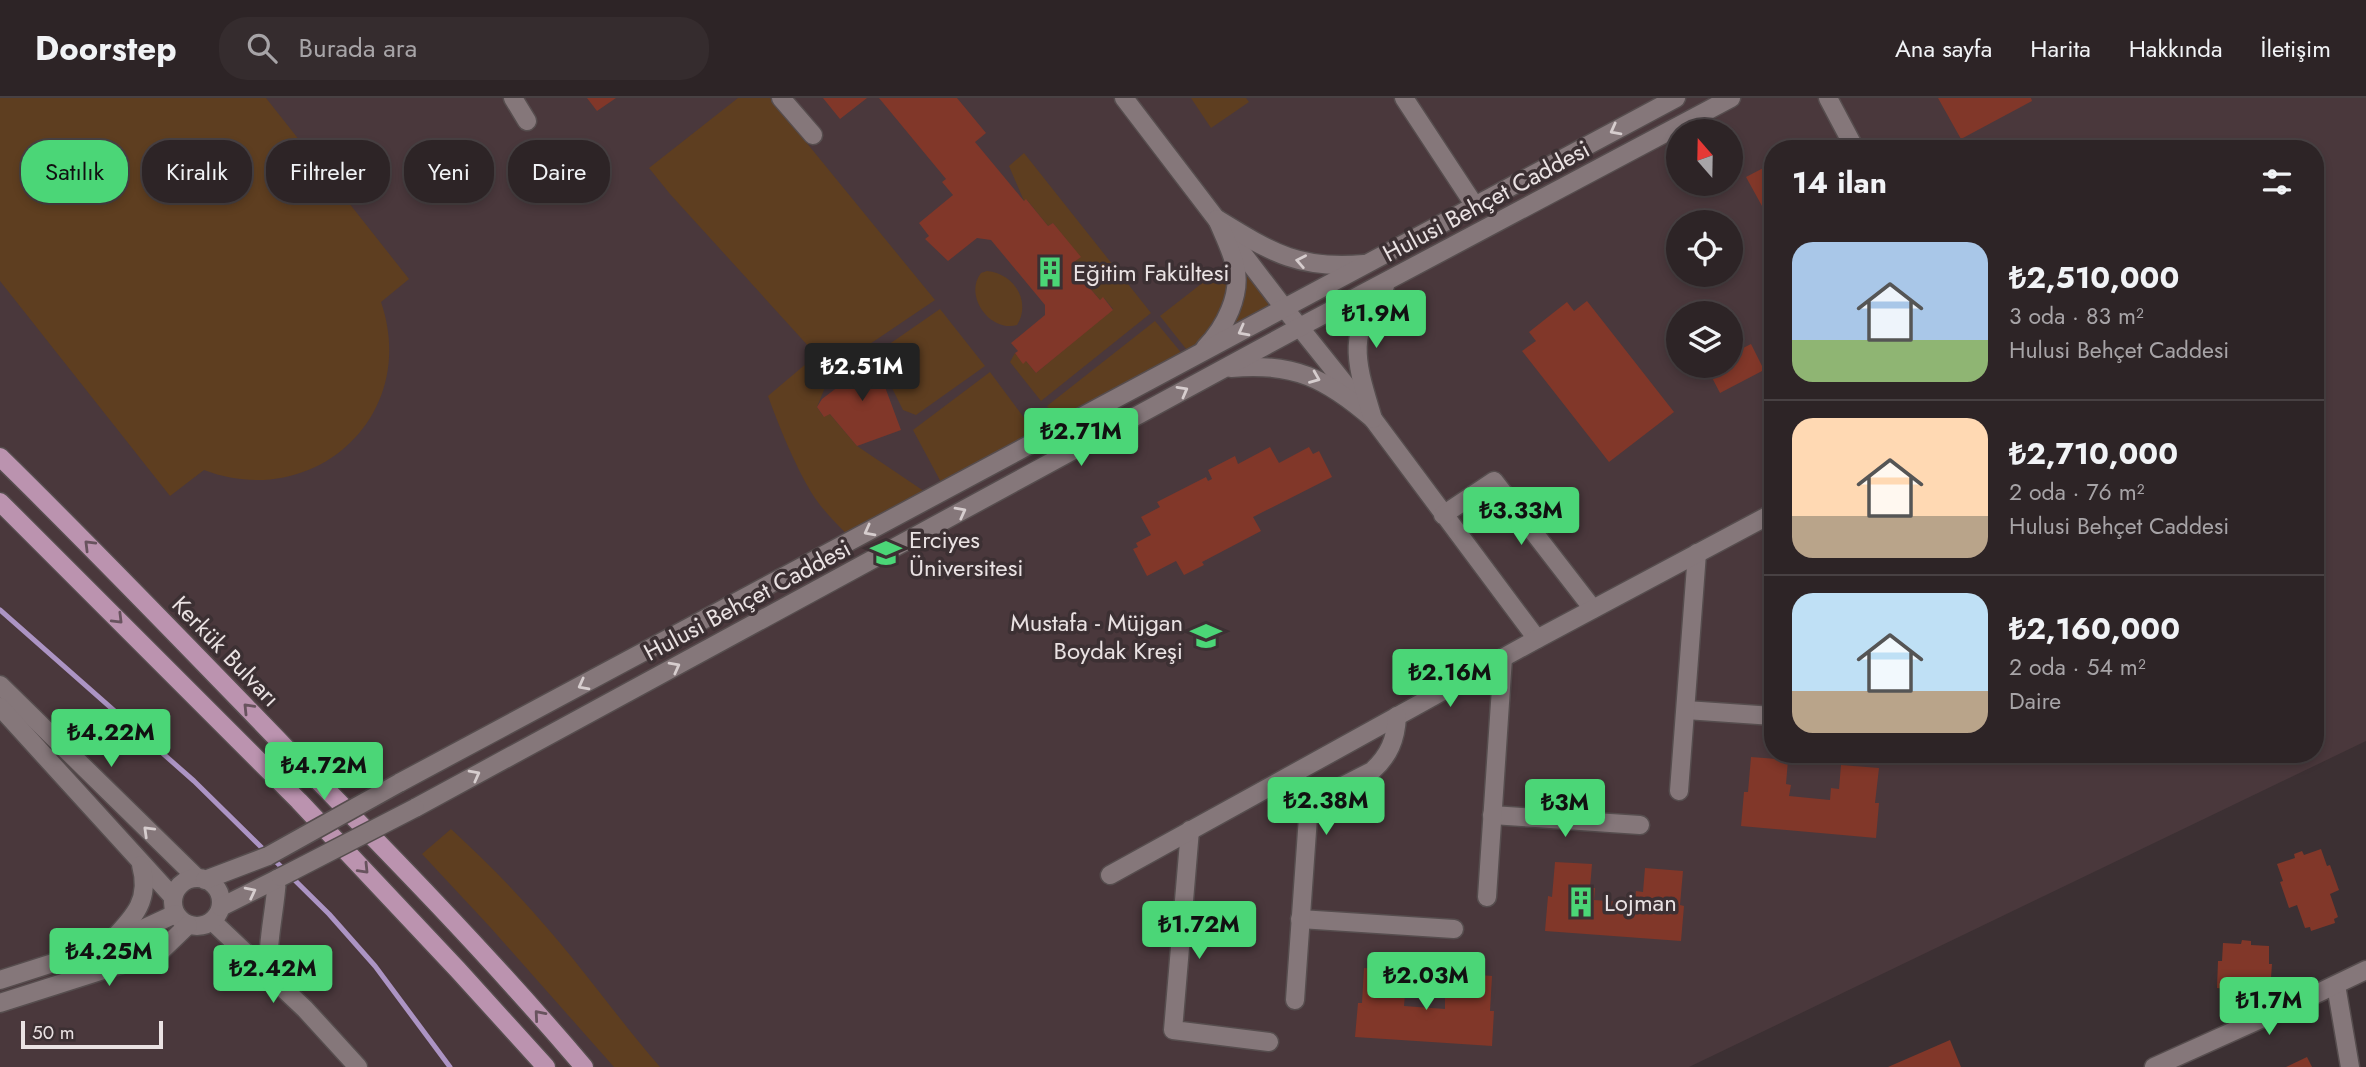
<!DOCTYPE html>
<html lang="tr">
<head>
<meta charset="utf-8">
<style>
	:root { --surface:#2d2426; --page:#352c2e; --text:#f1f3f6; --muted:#a7a4a7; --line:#484143; --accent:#4bd677 }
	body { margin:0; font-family:Jost,sans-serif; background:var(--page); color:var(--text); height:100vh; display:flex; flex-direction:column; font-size:26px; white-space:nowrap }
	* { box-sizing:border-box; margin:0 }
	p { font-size:23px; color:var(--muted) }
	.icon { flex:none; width:38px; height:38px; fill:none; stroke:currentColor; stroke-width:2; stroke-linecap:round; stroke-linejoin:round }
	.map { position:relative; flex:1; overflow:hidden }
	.panel { position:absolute; left:1764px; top:42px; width:560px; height:623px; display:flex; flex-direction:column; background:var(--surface); border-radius:28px; box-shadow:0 4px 10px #0003,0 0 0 2px var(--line) }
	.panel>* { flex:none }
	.top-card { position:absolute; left:21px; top:42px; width:665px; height:63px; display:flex; gap:14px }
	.needle { width:46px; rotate:340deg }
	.fabs { position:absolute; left:1666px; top:21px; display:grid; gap:14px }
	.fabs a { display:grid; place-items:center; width:77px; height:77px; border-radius:50%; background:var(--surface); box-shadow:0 4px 10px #0003,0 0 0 2px var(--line); font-size:35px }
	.scale { position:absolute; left:21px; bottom:18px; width:142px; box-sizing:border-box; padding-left:7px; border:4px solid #eae2e3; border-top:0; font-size:19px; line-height:24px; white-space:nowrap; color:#eae2e3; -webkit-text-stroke:5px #3c3033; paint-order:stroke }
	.price { position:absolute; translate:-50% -60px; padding:0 16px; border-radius:7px; background:var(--accent); color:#111; font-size:23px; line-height:46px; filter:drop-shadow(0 2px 4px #0008) }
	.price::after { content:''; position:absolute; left:50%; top:42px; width:21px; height:16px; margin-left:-10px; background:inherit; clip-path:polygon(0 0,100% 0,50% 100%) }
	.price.selected { background:#222; color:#fff }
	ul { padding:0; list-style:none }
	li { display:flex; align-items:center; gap:21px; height:175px; padding:0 28px }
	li+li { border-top:2px solid var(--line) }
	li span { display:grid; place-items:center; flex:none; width:196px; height:140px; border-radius:21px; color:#555 }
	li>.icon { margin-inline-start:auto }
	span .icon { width:84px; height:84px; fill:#fffc; stroke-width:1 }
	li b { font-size:30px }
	h2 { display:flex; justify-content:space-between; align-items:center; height:84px; padding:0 28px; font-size:30px }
	.pill { padding:0 24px; border-radius:28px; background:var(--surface); box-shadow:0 4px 10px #0003,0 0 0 2px var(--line); font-size:24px; line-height:63px }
	.pill.selected { background:var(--accent); color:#111 }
	header { display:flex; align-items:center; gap:42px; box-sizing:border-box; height:98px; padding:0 35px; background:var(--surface); border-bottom:2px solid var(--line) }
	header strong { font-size:33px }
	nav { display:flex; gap:38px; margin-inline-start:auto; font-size:24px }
	.search { width:490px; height:63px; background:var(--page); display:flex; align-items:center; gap:18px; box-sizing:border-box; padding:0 24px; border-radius:28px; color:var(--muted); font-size:26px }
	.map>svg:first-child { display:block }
	.built { fill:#4a383c; fill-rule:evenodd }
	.green { fill:#5e3e20 }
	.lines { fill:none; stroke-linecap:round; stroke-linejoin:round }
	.stream { stroke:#ac94c4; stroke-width:5 }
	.building { fill:#813729 }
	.minor-casing { stroke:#564d4e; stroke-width:21 }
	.tertiary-casing { stroke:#564d4e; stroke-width:21 }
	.primary-casing { stroke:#564d4e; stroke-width:21 }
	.minor { stroke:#85777a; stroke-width:18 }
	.tertiary { stroke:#85777a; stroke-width:18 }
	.primary { stroke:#bb93af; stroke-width:18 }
	.tertiary-bridge-casing { stroke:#564d4e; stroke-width:21; stroke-linecap:butt }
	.tertiary-bridge { stroke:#85777a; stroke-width:18 }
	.oneway { stroke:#d6cdce }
	.oneway2 { stroke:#68535e }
	.labels { text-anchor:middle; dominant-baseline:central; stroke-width:7; stroke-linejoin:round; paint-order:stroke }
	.street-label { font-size:24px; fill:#eae2e3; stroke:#3c3033 }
	.poi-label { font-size:24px; fill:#eae2e3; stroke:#3c3033; text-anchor:start }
</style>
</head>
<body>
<header>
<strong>Doorstep</strong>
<div class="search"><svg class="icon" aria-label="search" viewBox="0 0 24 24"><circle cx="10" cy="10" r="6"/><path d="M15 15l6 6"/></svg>Burada ara</div>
<nav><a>Ana sayfa</a><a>Harita</a><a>Hakkında</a><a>İletişim</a></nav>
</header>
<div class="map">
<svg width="2366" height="969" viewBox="0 0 2366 969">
	<rect width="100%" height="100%" fill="#3c3033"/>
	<path class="built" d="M0,0H2366V643L1689,969H0ZM1678,33H1731V86H1678ZM1773,51H2315V656H1773ZM1678,124H1731V177H1678ZM1678,215H1731V268H1678Z"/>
	<g class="green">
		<path d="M0,0H266L409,181L381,204C420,318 314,414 204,372L170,398L0,183Z"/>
		<polygon points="738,0 770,0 935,202 864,250 867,255 831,273 670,96 649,70"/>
		<polygon points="1191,0 1246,0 1249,4 1211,30"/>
		<polygon points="1024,55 1151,215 1041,303 1010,264 1015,255 1023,265 1026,263 1036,275 1113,211 1104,200 1100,202 1087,187 1090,184 1074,164 1080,159 1053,125 1048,128 1027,102 1024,103 1009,68"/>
		<polygon points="1237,158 1266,195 1269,212 1198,266 1160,218"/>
		<path d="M987,173C1013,175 1032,203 1017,227C991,235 963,198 981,175Z"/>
		<polygon points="940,211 985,268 916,317 903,312 875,256"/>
		<polygon points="1155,223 1193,269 1068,334 1047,308"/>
		<path d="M807,265L826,287L817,309L823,318L830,316L857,348L940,404L859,448C842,431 824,415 811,394C794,365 780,331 768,298Z"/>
		<polygon points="990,274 1045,348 950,401 913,332"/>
		<path d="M451,731C482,760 513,790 541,823C583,870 619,922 660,969H614L490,829L422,756Z"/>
	</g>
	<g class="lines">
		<polyline class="stream" points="0,512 194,683 329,816 375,868 450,969"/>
	</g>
	<g class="building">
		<polygon points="587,0 616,0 597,13"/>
		<polygon points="823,0 867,0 840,21"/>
		<polygon points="879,0 957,0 986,35 975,44 1024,103 1026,101 1048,128 1053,125 1081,159 1074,164 1091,184 1087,187 1100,202 1103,199 1113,212 1036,275 1026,263 1023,266 1015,255 1018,253 1011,245 1045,217 1045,207 991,142 977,140 948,163 925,141 929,138 919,125 953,97 942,84 946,81"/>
		<polygon points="1938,0 2031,0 2032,3 1961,41"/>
		<polygon points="2043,41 2048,51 2025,51"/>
		<polygon points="1773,65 1773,128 1746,79"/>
		<polygon points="1587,203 1674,314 1609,364 1522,253 1536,243 1529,234 1567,204 1574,213"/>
		<polygon points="1751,246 1764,272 1720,295 1706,268 1731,268 1731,256"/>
		<polygon points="872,254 901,332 857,348 830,316 824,319 817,309 822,301 855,276 835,260 843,258 849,262"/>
		<polygon points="1270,349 1279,365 1309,349 1313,356 1319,353 1332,379 1253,419 1261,433 1202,464 1204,467 1184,477 1176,463 1147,478 1133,451 1138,449 1136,445 1151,437 1141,419 1160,409 1157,404 1206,379 1208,383 1212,381 1208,372 1235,358 1238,366"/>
		<polygon points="1751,659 1788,662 1786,686 1791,687 1789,698 1830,702 1831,690 1839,691 1841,667 1879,670 1875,705 1879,705 1876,740 1741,728 1744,694 1748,694"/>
		<polygon points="2321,751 2327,768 2330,767 2339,792 2330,796 2338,819 2334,821 2335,825 2311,833 2310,829 2305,830 2297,807 2289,810 2280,784 2283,783 2277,766 2295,760 2294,756 2302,753 2304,757"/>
		<polygon points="1555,764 1592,766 1590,790 1595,790 1594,802 1635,805 1636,793 1643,794 1645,770 1683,773 1680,807 1684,808 1681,843 1545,833 1548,798 1552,799"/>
		<polygon points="2242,842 2251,843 2251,847 2269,848 2269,866 2272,866 2270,893 2261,893 2259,917 2254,922 2229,921 2230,916 2225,916 2226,891 2217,890 2218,863 2222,863 2223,845 2241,846"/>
		<polygon points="1364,870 1402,872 1400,896 1405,896 1404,908 1445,911 1445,899 1453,899 1455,875 1492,878 1490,913 1494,913 1492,948 1355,939 1358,905 1362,905"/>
		<polygon points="1950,942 1961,969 1888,969"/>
		<polygon points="2307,959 2312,969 2286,969"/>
	</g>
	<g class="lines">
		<g class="minor-casing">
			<g id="minor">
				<polyline points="513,0 527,23"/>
				<polyline points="781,0 813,37"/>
				<polyline points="1124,0 1285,211 1373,321 1537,541"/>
				<polyline points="1404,0 1475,108"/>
				<polyline points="1828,0 1855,51"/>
				<polyline points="1443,417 1494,383 1593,511"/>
				<polyline points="1686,612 1773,618"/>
				<polyline points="1679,693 1697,455"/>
				<polyline points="1492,717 1640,727"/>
				<polyline points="1190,732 1173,932 1269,944"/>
				<polyline points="1110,777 1537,541 1773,415"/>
				<polyline points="1487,799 1503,560"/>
				<polyline points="1300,821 1454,831"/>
				<polyline points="212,823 305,911 358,969"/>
				<path d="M268,875C267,843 275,813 277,781"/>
				<polyline points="2336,887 2350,969"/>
				<path d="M1295,902L1309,705L1372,673C1389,658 1396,641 1397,618"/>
			</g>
		</g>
		<g class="tertiary-casing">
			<g id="tertiary">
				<path d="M1217,121C1271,154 1298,172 1364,166"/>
				<path d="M1205,250C1225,230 1242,196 1235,168C1232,153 1223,136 1217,121"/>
				<path d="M1231,270C1294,264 1327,281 1373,321"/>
				<path d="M1373,321C1357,267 1344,236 1385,188"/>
				<polyline points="0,587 197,780"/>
				<polyline points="0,609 173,799"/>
				<polyline points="399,685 1676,0"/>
				<polyline points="415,710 1300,229 1731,0"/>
				<circle cx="197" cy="804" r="24"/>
				<polyline points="205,782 268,758"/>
				<polyline points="221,809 281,779"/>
				<path d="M111,843C134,819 151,802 141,767"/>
				<polyline points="0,882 106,848 175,816"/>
				<polyline points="0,905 160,854 188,827"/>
				<polyline points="2154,969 2316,896 2366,872"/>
			</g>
		</g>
		<g class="primary-casing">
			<g id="primary">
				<path d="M0,359C96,453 189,550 283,647C386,752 489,857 584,969"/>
				<polyline points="0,404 299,703 458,872 546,969"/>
			</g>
		</g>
		<use href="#minor" class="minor"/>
		<use href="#tertiary" class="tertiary"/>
		<use href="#primary" class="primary"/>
		<g class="tertiary-bridge-casing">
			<g id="tertiary-bridge">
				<polyline points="268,758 399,685"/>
				<polyline points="281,779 415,710"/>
			</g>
		</g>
		<use href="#tertiary-bridge" class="tertiary-bridge"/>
	</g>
	<defs><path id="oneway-chevron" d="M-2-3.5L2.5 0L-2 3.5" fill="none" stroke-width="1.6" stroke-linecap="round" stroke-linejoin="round" transform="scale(1.75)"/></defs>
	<g class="oneway">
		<use href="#oneway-chevron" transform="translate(1615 32) rotate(152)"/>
		<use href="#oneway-chevron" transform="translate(1301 163) rotate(-169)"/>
		<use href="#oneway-chevron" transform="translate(1243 233) rotate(152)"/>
		<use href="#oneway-chevron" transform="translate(1315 280) rotate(22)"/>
		<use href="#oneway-chevron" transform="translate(1183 293) rotate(-29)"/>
		<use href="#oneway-chevron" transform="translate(961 414) rotate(-28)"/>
		<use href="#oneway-chevron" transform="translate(869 433) rotate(152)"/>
		<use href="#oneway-chevron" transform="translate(675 569) rotate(-28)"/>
		<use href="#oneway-chevron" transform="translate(583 587) rotate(152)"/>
		<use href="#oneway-chevron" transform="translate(475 677) rotate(-28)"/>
		<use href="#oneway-chevron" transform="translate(148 733) rotate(-136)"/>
		<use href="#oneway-chevron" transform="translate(251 794) rotate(-27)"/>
	</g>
	<g class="oneway2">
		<use href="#oneway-chevron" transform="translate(89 447) rotate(-135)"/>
		<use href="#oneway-chevron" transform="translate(118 521) rotate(45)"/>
		<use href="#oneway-chevron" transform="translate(248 610) rotate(-134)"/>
		<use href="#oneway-chevron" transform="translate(364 771) rotate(46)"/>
		<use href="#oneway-chevron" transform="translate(539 917) rotate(-131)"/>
	</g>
	<defs>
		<g id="building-bare" transform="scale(2.415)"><path d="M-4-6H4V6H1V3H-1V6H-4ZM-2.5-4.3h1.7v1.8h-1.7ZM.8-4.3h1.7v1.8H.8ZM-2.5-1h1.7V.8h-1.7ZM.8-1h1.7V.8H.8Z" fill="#4bd677" stroke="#3c3033" stroke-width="2.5" paint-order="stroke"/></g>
		<g id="university-bare" transform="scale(2.415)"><path d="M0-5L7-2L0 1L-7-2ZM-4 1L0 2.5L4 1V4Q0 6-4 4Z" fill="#4bd677" stroke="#3c3033" stroke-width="2.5" paint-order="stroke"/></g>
		<g id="school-bare" transform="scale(2.415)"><path d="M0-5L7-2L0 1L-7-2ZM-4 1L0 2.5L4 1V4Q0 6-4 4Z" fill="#4bd677" stroke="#3c3033" stroke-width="2.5" paint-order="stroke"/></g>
	</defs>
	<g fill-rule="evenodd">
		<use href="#building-bare" x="1050" y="174"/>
		<use href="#university-bare" x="886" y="455"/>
		<use href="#school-bare" x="1206" y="538"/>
		<use href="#building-bare" x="1581" y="804"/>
	</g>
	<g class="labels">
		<g class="street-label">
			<text transform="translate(1486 103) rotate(-28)">Hulusi Behçet Caddesi</text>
			<text transform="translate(747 502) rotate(-28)">Hulusi Behçet Caddesi</text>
			<text transform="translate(226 553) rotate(46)">Kerkük Bulvarı</text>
		</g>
		<g class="poi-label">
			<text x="1073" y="174">Eğitim Fakültesi</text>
			<text x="909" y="441">Erciyes<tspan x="909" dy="28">Üniversitesi</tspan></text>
			<text x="1183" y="524" text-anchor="end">Mustafa - Müjgan<tspan x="1183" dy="28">Boydak Kreşi</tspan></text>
			<text x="1604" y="804">Lojman</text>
		</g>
	</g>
</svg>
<div class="fabs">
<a><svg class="needle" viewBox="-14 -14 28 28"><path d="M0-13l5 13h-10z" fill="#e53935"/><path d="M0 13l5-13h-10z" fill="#a7a4a7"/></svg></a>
<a><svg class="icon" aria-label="locate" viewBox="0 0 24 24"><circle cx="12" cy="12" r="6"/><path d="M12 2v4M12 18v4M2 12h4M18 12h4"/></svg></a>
<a><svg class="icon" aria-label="layers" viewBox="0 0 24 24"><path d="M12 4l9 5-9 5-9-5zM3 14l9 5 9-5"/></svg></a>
</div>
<div class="scale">50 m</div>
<b class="price" style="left:1376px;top:252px">₺1.9M</b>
<b class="price selected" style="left:862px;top:305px">₺2.51M</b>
<b class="price" style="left:1081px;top:370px">₺2.71M</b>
<b class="price" style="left:1521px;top:449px">₺3.33M</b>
<b class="price" style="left:1450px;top:611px">₺2.16M</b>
<b class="price" style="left:111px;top:671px">₺4.22M</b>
<b class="price" style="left:324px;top:704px">₺4.72M</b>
<b class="price" style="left:1326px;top:739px">₺2.38M</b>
<b class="price" style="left:1565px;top:741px">₺3M</b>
<b class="price" style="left:1199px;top:863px">₺1.72M</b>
<b class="price" style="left:109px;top:890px">₺4.25M</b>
<b class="price" style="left:273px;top:907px">₺2.42M</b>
<b class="price" style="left:1426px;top:914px">₺2.03M</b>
<b class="price" style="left:2269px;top:939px">₺1.7M</b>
<div class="top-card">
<a class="pill selected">Satılık</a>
<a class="pill">Kiralık</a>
<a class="pill">Filtreler</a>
<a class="pill">Yeni</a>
<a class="pill">Daire</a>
</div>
<section class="panel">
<h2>14 ilan<svg class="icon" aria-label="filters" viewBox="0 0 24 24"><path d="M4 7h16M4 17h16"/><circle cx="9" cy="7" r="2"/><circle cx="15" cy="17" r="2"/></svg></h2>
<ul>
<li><span style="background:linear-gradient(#a9c7e8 70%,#8fb573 0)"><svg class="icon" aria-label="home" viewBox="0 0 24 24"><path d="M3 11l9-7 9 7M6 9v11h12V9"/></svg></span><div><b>₺2,510,000</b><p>3 oda · 83 m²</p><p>Hulusi Behçet Caddesi</p></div></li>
<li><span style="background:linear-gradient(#ffd9b3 70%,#b9a48a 0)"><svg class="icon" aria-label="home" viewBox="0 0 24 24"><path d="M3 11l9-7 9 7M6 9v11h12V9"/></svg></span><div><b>₺2,710,000</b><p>2 oda · 76 m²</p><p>Hulusi Behçet Caddesi</p></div></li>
<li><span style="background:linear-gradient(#bfe0f5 70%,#b9a48a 0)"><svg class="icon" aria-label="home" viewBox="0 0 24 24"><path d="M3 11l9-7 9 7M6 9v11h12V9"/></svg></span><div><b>₺2,160,000</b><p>2 oda · 54 m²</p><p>Daire</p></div></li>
</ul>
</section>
</div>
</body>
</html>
